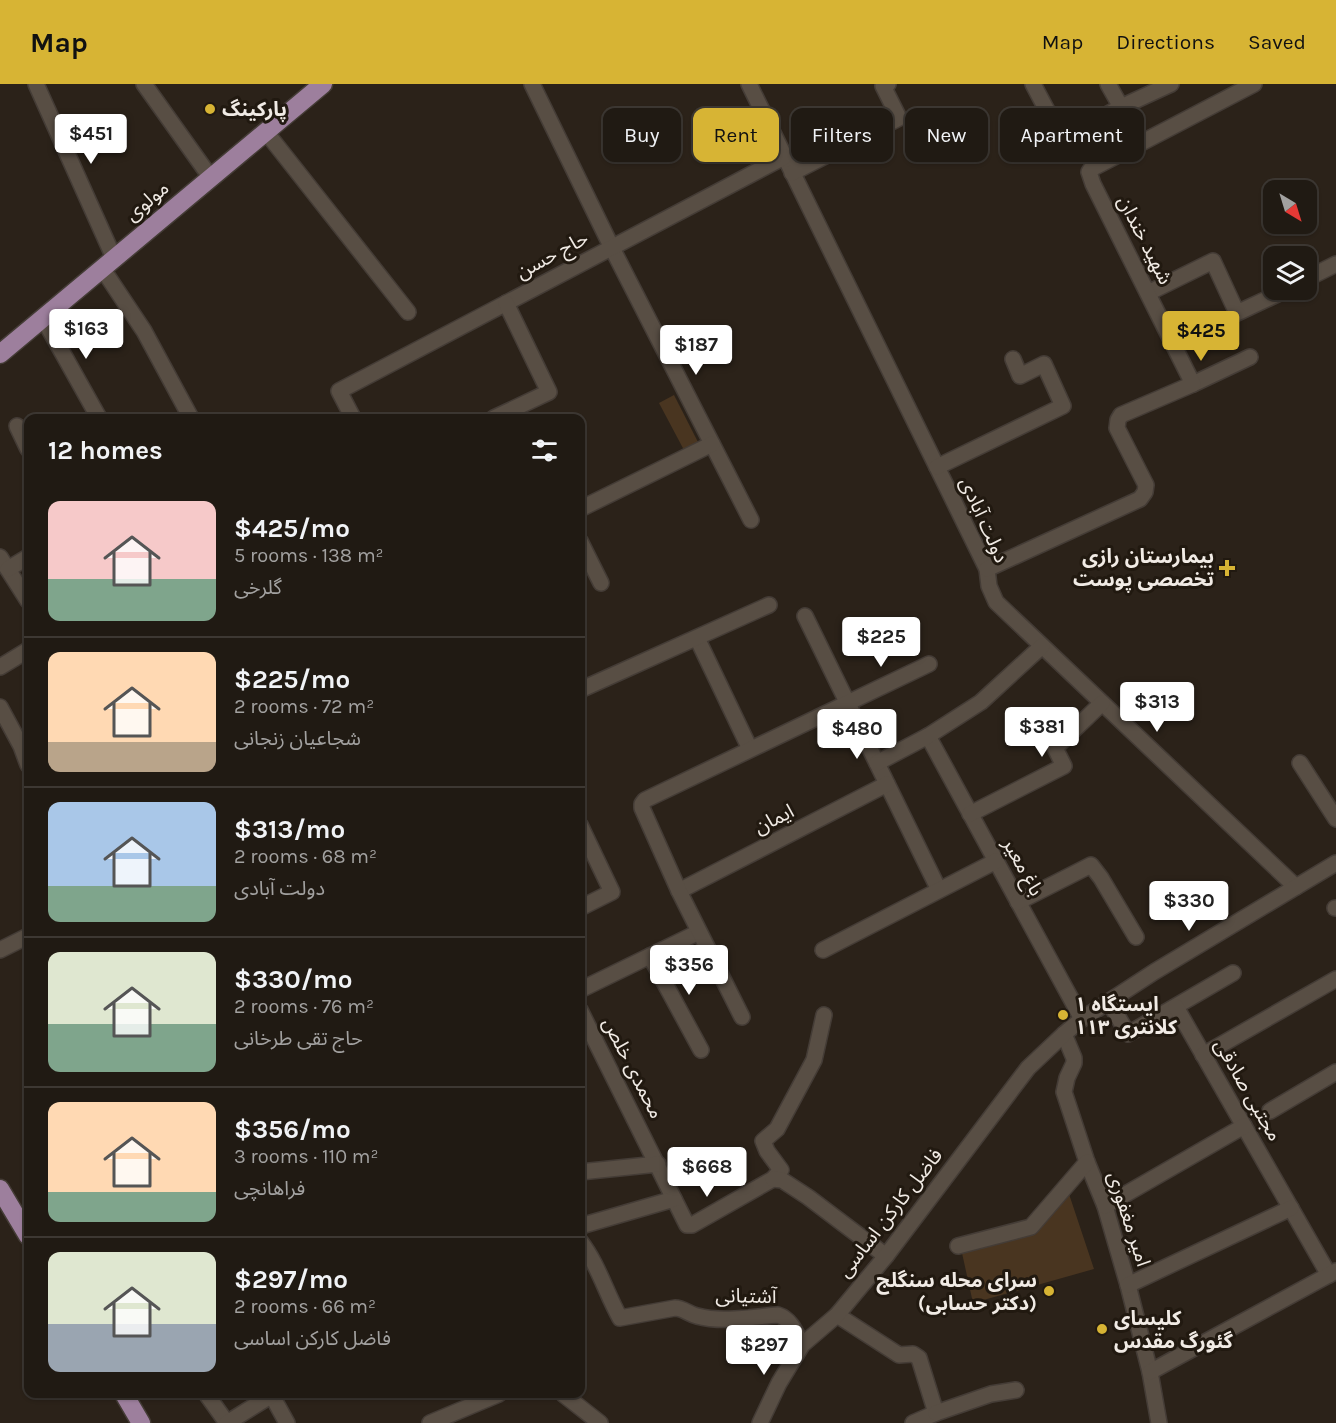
<!DOCTYPE html>
<html lang="en">
<head>
<meta charset="utf-8">
<style>
	:root { --surface:#201a13; --page:#2d2721; --text:#f1f3f6; --muted:#a2a1a0; --line:#3d3833; --accent:#d7b434 }
	body { margin:0; font-family:Karla,"Noto Sans Arabic",sans-serif; background:var(--page); color:var(--text); height:100vh; display:flex; flex-direction:column; font-size:22px; white-space:nowrap }
	* { box-sizing:border-box; margin:0 }
	p { font-size:20px; color:var(--muted) }
	.icon { flex:none; width:33px; height:33px; fill:none; stroke:currentColor; stroke-width:2; stroke-linecap:round; stroke-linejoin:round }
	.map { position:relative; flex:1; overflow:hidden }
	.sheet { position:absolute; left:24px; top:330px; width:561px; height:984px; display:flex; flex-direction:column; background:var(--surface); border-radius:12px; box-shadow:0 2px 4px #0004,0 0 0 2px var(--line) }
	.sheet>* { flex:none }
	.hud { position:absolute; left:603px; top:24px; width:570px; height:54px; display:flex; gap:12px }
	.needle { width:39px; rotate:142deg }
	.controls { position:absolute; left:1263px; top:96px; display:grid; gap:12px }
	.controls a { display:grid; place-items:center; width:54px; height:54px; border-radius:12px; background:var(--surface); box-shadow:0 2px 4px #0004,0 0 0 2px var(--line); font-size:30px }
	.price { position:absolute; translate:-50% -51px; padding:0 14px; border-radius:6px; background:#fff; color:#222; font-size:20px; line-height:39px; filter:drop-shadow(0 2px 3px #0008) }
	.price::after { content:''; position:absolute; left:50%; top:36px; width:18px; height:14px; margin-left:-9px; background:inherit; clip-path:polygon(0 0,100% 0,50% 100%) }
	.price.active { background:var(--accent); color:#111 }
	ul { padding:0; list-style:none }
	li { display:flex; align-items:center; gap:18px; height:150px; padding:0 24px }
	li+li { border-top:2px solid var(--line) }
	li span { display:grid; place-items:center; flex:none; width:168px; height:120px; border-radius:12px; color:#555 }
	li>.icon { margin-inline-start:auto }
	span .icon { width:72px; height:72px; fill:#fffc; stroke-width:1 }
	li b { font-size:26px }
	h2 { display:flex; justify-content:space-between; align-items:center; height:72px; padding:0 24px; font-size:26px }
	.pill { padding:0 21px; border-radius:12px; background:var(--surface); box-shadow:0 2px 4px #0004,0 0 0 2px var(--line); font-size:21px; line-height:54px }
	.pill.active { background:var(--accent); color:#111 }
	header { display:flex; align-items:center; gap:36px; box-sizing:border-box; height:84px; padding:0 30px; background:var(--accent); color:#111 }
	header strong { font-size:28px }
	nav { display:flex; gap:33px; margin-inline-start:auto; font-size:21px }
	.map>svg:first-child { display:block }
	.green { fill:#493520 }
	.lines { fill:none; stroke-linecap:round; stroke-linejoin:round }
	.minor-casing { stroke:#443c36; stroke-width:18 }
	.major-casing { stroke:#443c36; stroke-width:21 }
	.minor { stroke:#584e44; stroke-width:15 }
	.major { stroke:#9d7f9d; stroke-width:18 }
	.poi-dot { fill:#d7b434; stroke:#211910; stroke-width:2 }
	.labels { text-anchor:middle; dominant-baseline:central; stroke-width:6; stroke-linejoin:round; paint-order:stroke }
	.poi-label { font-size:20px; font-weight:bold; fill:#f1ebe5; stroke:#211910; text-anchor:start }
	.street-label { font-size:20px; fill:#f1ebe5; stroke:#211910 }
</style>
</head>
<body>
<header>
<strong>Map</strong>
<nav><a>Map</a><a>Directions</a><a>Saved</a></nav>
</header>
<div class="map">
<svg width="1336" height="1339" viewBox="0 0 1336 1339">
	<rect width="100%" height="100%" fill="#2b2219"/>
	<g class="green">
		<polygon points="674,311 700,362 685,368 659,319"/>
		<polygon points="1068,1107 1094,1185 973,1219 962,1169 1036,1150"/>
	</g>
	<g class="lines">
		<g class="minor-casing">
			<g id="minor">
				<polyline points="36,0 114,174"/>
				<polyline points="144,0 211,94"/>
				<polyline points="532,0 612,164 751,436"/>
				<polyline points="749,0 987,485 989,502 996,518 1296,803"/>
				<polyline points="1033,0 1062,55 1121,23 1171,0"/>
				<polyline points="1108,0 1121,23"/>
				<polyline points="266,48 408,228"/>
				<polyline points="792,89 899,34 883,2 888,0"/>
				<polyline points="102,184 144,247 191,334"/>
				<polyline points="1306,195 1336,180"/>
				<polyline points="1148,209 1213,177 1237,229 1286,206"/>
				<polyline points="43,234 99,334"/>
				<polyline points="1193,300 1250,273"/>
				<polyline points="353,334 339,307 784,73"/>
				<polyline points="494,334 549,308 506,219"/>
				<polyline points="17,342 28,365"/>
				<polyline points="937,383 1063,322 1044,280 1020,292 1013,275"/>
				<polyline points="580,425 712,360"/>
				<polyline points="580,457 601,499"/>
				<polyline points="0,473 28,517"/>
				<polyline points="8,485 28,473"/>
				<polyline points="987,485 1140,415 1145,408 1146,401 1117,344 1118,336 1121,331 1193,300 1093,100 1089,88 1091,85 1254,0"/>
				<polyline points="805,532 939,806"/>
				<polyline points="697,554 750,665"/>
				<polyline points="0,583 28,566"/>
				<polyline points="580,606 769,521"/>
				<polyline points="0,623 21,662 28,681"/>
				<polyline points="928,652 1082,935"/>
				<polyline points="877,679 928,652 981,618 1042,562"/>
				<polyline points="1300,679 1336,735"/>
				<polyline points="970,730 1064,682 1055,664 1102,619"/>
				<polyline points="580,741 612,808 580,824"/>
				<polyline points="679,807 887,700"/>
				<polyline points="1018,818 1091,781 1101,794 1136,853"/>
				<polyline points="1335,824 1336,824"/>
				<polyline points="0,866 28,852"/>
				<polyline points="823,866 996,777"/>
				<polyline points="650,872 701,966"/>
				<polyline points="580,906 699,848"/>
				<polyline points="1109,918 1128,950 1233,889"/>
				<polyline points="1176,923 1329,1191"/>
				<polyline points="580,926 685,1137 687,1141 692,1141 773,1095 781,1086 767,1067 763,1057 777,1045 814,976 824,931"/>
				<polyline points="742,933 679,807 642,724 642,720 645,716 929,580"/>
				<polyline points="1064,950 1074,974 1074,979 1067,994 1064,1008 1087,1078 1105,1122 1128,1201 1150,1288 1159,1339"/>
				<polyline points="1203,971 1336,895"/>
				<polyline points="1270,1027 1336,988"/>
				<polyline points="580,1088 658,1080"/>
				<polyline points="773,1095 782,1096 808,1113 886,1172"/>
				<polyline points="1105,1122 1244,1042"/>
				<polyline points="580,1144 584,1141 674,1115"/>
				<path d="M580,1157C598,1180 606,1209 620,1234L675,1224C683,1224 689,1230 697,1232C722,1239 753,1233 778,1231C791,1235 796,1249 802,1261"/>
				<polyline points="958,1162 1031,1143 1087,1078"/>
				<polyline points="1128,1201 1291,1124"/>
				<polyline points="837,1231 899,1271 913,1270 919,1274 936,1329 913,1339"/>
				<polyline points="1150,1288 1336,1187"/>
				<polyline points="209,1310 207,1311 227,1339"/>
				<polyline points="271,1310 287,1339"/>
				<polyline points="563,1310 600,1339"/>
				<polyline points="936,1329 991,1310 1016,1306"/>
				<polyline points="227,1339 272,1311"/>
				<polyline points="430,1339 499,1310"/>
				<polyline points="760,1339 779,1299 802,1261 837,1231 886,1172 1028,984 1064,950 1082,935 1154,888 1336,779"/>
			</g>
		</g>
		<g class="major-casing">
			<g id="major">
				<polyline points="0,270 323,0"/>
				<polyline points="0,1105 28,1152"/>
				<polyline points="124,1310 141,1339"/>
			</g>
		</g>
		<use href="#minor" class="minor"/>
		<use href="#major" class="major"/>
	</g>
	<g class="poi-dot">
		<circle cx="210" cy="25" r="6"/>
		<path d="M1224 475h6v6h6v6h-6v6h-6v-6h-6v-6h6z"/>
		<circle cx="1063" cy="931" r="6"/>
		<circle cx="1049" cy="1207" r="6"/>
		<circle cx="1102" cy="1245" r="6"/>
	</g>
	<g class="labels">
		<g class="poi-label">
			<text x="222" y="25">پارکینگ</text>
			<text x="1214" y="472" text-anchor="end">بیمارستان رازی<tspan x="1214" dy="23">تخصصی پوست</tspan></text>
			<text x="1075" y="920">ایستگاه ۱<tspan x="1075" dy="23">کلانتری ۱۱۳</tspan></text>
			<text x="1037" y="1196" text-anchor="end">سرای محله سنگلج<tspan x="1037" dy="23">(دکتر حسابی)</tspan></text>
			<text x="1114" y="1234">کلیسای<tspan x="1114" dy="23">گئورگ مقدس</tspan></text>
		</g>
		<g class="street-label">
			<text transform="translate(147 117) rotate(-40)">مولوی</text>
			<text transform="translate(1145 156) rotate(63)">شهید خندان</text>
			<text transform="translate(552 171) rotate(-28)">حاج حسن</text>
			<text transform="translate(984 436) rotate(66)">دولت آبادی</text>
			<text transform="translate(774 735) rotate(-27)">ایمان</text>
			<text transform="translate(1023 783) rotate(61)">باغ معیر</text>
			<text transform="translate(633 984) rotate(63)">محمدی خلص</text>
			<text transform="translate(1248 1006) rotate(60)">مجتبی صادقی</text>
			<text transform="translate(890 1129) rotate(-52)">فاضل کارکن اساسی</text>
			<text transform="translate(1129 1135) rotate(72)">امیر مغفوری</text>
			<text transform="translate(746 1212) rotate(1)">آشتیانی</text>
		</g>
	</g>
</svg>
<div class="controls">
<a><svg class="needle" viewBox="-14 -14 28 28"><path d="M0-13l5 13h-10z" fill="#e53935"/><path d="M0 13l5-13h-10z" fill="#a2a1a0"/></svg></a>
<a><svg class="icon" aria-label="layers" viewBox="0 0 24 24"><path d="M12 4l9 5-9 5-9-5zM3 14l9 5 9-5"/></svg></a>
</div>
<b class="price" style="left:91px;top:81px">$451</b>
<b class="price" style="left:86px;top:276px">$163</b>
<b class="price active" style="left:1201px;top:278px">$425</b>
<b class="price" style="left:696px;top:292px">$187</b>
<b class="price" style="left:881px;top:584px">$225</b>
<b class="price" style="left:1157px;top:649px">$313</b>
<b class="price" style="left:1042px;top:674px">$381</b>
<b class="price" style="left:857px;top:676px">$480</b>
<b class="price" style="left:1189px;top:848px">$330</b>
<b class="price" style="left:689px;top:912px">$356</b>
<b class="price" style="left:707px;top:1114px">$668</b>
<b class="price" style="left:764px;top:1292px">$297</b>
<div class="hud">
<a class="pill">Buy</a>
<a class="pill active">Rent</a>
<a class="pill">Filters</a>
<a class="pill">New</a>
<a class="pill">Apartment</a>
</div>
<section class="sheet">
<h2>12 homes<svg class="icon" aria-label="filters" viewBox="0 0 24 24"><path d="M4 7h16M4 17h16"/><circle cx="9" cy="7" r="2"/><circle cx="15" cy="17" r="2"/></svg></h2>
<ul>
<li><span style="background:linear-gradient(#f6c9c9 65%,#7fa58c 0)"><svg class="icon" aria-label="home" viewBox="0 0 24 24"><path d="M3 11l9-7 9 7M6 9v11h12V9"/></svg></span><div><b>$425/mo</b><p>5 rooms · 138 m²</p><p>گلرخی</p></div></li>
<li><span style="background:linear-gradient(#ffd9b3 75%,#b9a48a 0)"><svg class="icon" aria-label="home" viewBox="0 0 24 24"><path d="M3 11l9-7 9 7M6 9v11h12V9"/></svg></span><div><b>$225/mo</b><p>2 rooms · 72 m²</p><p>شجاعیان زنجانی</p></div></li>
<li><span style="background:linear-gradient(#a9c7e8 70%,#7fa58c 0)"><svg class="icon" aria-label="home" viewBox="0 0 24 24"><path d="M3 11l9-7 9 7M6 9v11h12V9"/></svg></span><div><b>$313/mo</b><p>2 rooms · 68 m²</p><p>دولت آبادی</p></div></li>
<li><span style="background:linear-gradient(#dfe7d0 60%,#7fa58c 0)"><svg class="icon" aria-label="home" viewBox="0 0 24 24"><path d="M3 11l9-7 9 7M6 9v11h12V9"/></svg></span><div><b>$330/mo</b><p>2 rooms · 76 m²</p><p>حاج تقی طرخانی</p></div></li>
<li><span style="background:linear-gradient(#ffd9b3 75%,#7fa58c 0)"><svg class="icon" aria-label="home" viewBox="0 0 24 24"><path d="M3 11l9-7 9 7M6 9v11h12V9"/></svg></span><div><b>$356/mo</b><p>3 rooms · 110 m²</p><p>فراهانچی</p></div></li>
<li><span style="background:linear-gradient(#dfe7d0 60%,#9aa5b1 0)"><svg class="icon" aria-label="home" viewBox="0 0 24 24"><path d="M3 11l9-7 9 7M6 9v11h12V9"/></svg></span><div><b>$297/mo</b><p>2 rooms · 66 m²</p><p>فاضل کارکن اساسی</p></div></li>
</ul>
</section>
</div>
</body>
</html>
